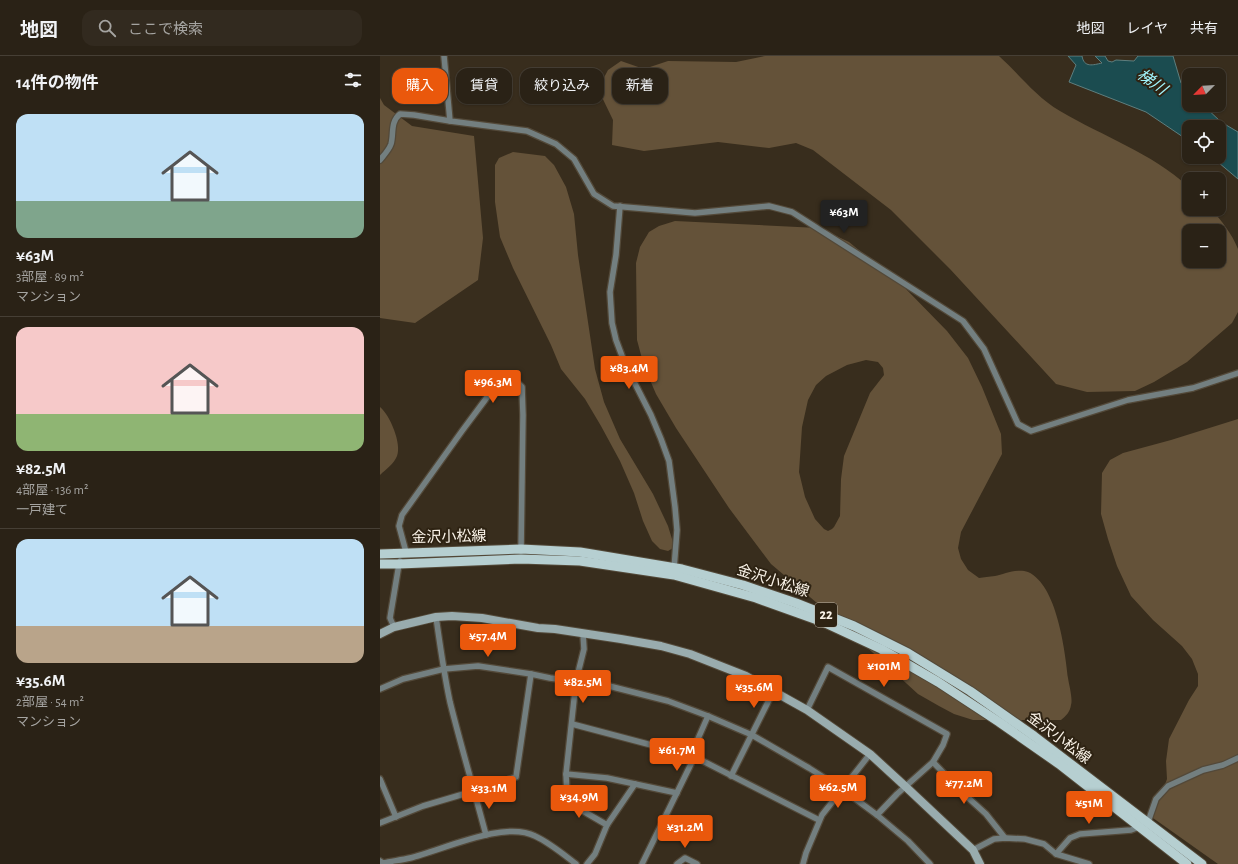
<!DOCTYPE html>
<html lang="ja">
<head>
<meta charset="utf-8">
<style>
	:root { --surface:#2a2216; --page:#322a1f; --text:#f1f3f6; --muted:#a5a4a1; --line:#463f35; --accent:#ea580c }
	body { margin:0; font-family:"Alegreya Sans","Noto Sans JP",sans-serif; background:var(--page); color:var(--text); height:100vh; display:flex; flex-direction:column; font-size:15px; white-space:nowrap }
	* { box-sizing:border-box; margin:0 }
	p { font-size:13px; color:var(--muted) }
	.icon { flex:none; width:22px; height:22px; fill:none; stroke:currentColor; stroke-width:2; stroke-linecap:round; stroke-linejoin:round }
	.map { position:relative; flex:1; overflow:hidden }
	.panel { display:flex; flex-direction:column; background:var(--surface); width:380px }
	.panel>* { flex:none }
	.hud { position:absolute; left:12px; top:12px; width:380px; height:36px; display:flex; gap:8px }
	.needle { width:26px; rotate:246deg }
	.controls { position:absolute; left:802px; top:12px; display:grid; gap:8px }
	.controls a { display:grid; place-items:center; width:44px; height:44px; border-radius:8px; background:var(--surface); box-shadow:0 1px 3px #0004,0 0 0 1px var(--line); font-size:20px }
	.price { position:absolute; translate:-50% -34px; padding:0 9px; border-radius:4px; background:var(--accent); color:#fff; font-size:13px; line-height:26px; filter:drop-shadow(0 1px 2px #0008) }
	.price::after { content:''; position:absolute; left:50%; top:24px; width:12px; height:9px; margin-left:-6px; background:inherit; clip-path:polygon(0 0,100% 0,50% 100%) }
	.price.active { background:#222; color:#fff }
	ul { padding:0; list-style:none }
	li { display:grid; align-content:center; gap:8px; height:212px; padding:0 16px }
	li+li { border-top:1px solid var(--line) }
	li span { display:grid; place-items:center; height:124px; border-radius:12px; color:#555 }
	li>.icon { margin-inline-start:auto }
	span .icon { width:72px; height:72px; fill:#fffc; stroke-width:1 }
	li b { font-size:17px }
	h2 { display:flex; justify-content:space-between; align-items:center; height:48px; padding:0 16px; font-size:17px }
	.tag { padding:0 14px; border-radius:12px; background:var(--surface); box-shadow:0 1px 3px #0004,0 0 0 1px var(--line); font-size:14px; line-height:36px }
	.tag.active { background:var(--accent); color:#fff }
	header { display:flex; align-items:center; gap:24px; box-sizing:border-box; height:56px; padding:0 20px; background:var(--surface); border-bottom:1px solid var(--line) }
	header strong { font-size:19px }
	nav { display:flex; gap:22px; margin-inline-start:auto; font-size:14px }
	.search { width:280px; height:36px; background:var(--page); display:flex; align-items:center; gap:10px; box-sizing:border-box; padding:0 14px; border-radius:12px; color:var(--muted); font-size:15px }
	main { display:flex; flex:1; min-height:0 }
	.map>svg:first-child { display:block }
	.green { fill:#645239; fill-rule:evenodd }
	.water { fill:#1b4c50; stroke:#5e7e7e }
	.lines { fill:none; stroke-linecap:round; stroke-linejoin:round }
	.street-casing { stroke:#534939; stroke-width:8 }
	.secondary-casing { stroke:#534939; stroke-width:10 }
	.primary-casing { stroke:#534939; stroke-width:11 }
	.street { stroke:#737f80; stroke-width:5.5 }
	.secondary { stroke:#99acae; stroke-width:8 }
	.primary { stroke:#b6cfd1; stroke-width:9 }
	.labels { text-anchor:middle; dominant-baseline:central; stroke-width:4; stroke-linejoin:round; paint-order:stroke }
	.shield { fill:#2e2313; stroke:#bdb5a8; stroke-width:1 }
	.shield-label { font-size:14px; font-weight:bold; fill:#faf3e8 }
	.street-label { font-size:15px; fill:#faf3e8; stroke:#2e2313 }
	.water-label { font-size:16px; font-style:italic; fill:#a1f5fc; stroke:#2e2313 }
</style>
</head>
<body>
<header>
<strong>地図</strong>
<div class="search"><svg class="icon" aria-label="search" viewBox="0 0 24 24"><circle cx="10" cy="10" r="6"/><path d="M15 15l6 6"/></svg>ここで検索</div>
<nav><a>地図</a><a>レイヤ</a><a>共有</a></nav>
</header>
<main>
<section class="panel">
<h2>14件の物件<svg class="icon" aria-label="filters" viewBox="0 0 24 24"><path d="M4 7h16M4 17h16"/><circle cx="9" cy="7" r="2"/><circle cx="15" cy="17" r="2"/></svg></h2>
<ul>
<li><span style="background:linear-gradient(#bfe0f5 70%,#7fa58c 0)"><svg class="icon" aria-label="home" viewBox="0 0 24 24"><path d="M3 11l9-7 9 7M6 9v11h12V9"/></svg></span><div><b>¥63M</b><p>3部屋 · 89 m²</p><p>マンション</p></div></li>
<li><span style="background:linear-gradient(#f6c9c9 70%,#8fb573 0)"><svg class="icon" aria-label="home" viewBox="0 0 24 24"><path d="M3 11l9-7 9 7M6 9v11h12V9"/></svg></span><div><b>¥82.5M</b><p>4部屋 · 136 m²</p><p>一戸建て</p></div></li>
<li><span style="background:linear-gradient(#bfe0f5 70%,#b9a48a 0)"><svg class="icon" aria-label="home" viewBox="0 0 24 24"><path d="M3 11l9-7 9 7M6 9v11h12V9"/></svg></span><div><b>¥35.6M</b><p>2部屋 · 54 m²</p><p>マンション</p></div></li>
</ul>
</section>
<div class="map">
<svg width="858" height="808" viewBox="0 0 858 808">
	<rect width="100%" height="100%" fill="#382d1d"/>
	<g class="green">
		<path d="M385,0H619C640,19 655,40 680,55C724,81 770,96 809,131V153H831C842,165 852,178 858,193V256L852,267L807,306L774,326L755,335L707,336L676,328L570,213L511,154L433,94L416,87L389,92L338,86L264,95L232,89L233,64L218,33L228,14L241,5L264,13L288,5L356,6ZM809,175H839V205H809Z"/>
		<polygon points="0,42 4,49 32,70 94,80 103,182 98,224 35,267 0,262"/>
		<polygon points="133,96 165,100 174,109 186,131 194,158 198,199 215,313 224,346 240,383 273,438 288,470 292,483 293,492 288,495 280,493 272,485 263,465 254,437 240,405 221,370 205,343 181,313 171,289 133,212 120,181 115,146 115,109 119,102"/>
		<path d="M295,165L438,172L452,178L469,186L525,232L567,275L588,302L602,331L621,378L622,398L581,476L578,492L581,503L588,514L599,522C604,521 609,521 615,520C624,518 638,512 648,516C677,529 685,594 688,622C689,629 693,643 691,649C690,656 686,660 681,664H593L574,658L559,650L538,638L457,564L391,508L349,452L296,372L276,338L264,310L257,284L256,207L260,191L269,176L279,170ZM486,304L498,306L503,312L504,319L490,337L464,400L461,423L460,460L454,471L452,473L448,475L444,473L435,463L425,441L419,416L422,371L428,344L436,329L446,320L467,309Z"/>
		<path d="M0,351C10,359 22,388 17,400C14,408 6,413 0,419Z"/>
		<polygon points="858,363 858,808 838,808 773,762 787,723 786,705 789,683 809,644 818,630 818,618 812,603 802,590 773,564 751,540 737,510 728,483 721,458 722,417 730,404 743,397 791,384"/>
	</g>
	<path class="water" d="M688,0H702C704,12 713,9 722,7L715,0H725L728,5L732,6L736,4L754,5L758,0H793L801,27L809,36V49H823L841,66L858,76V123L832,101H839V71H809V85L766,56L689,26L696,9Z"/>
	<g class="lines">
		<g class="street-casing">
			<g id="street">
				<polyline points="64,0 70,65 147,75 176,88 194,103 214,138 233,150 315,157 389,150 412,156 583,265 604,293 638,368 651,375 748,344 813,332 858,317"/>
				<path d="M0,104C4,99 9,94 11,88C14,78 10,66 20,58L34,59L70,65"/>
				<polyline points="240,150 236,199 230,236 232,267 236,284 245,308 271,359 281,383 289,405 295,451 297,474 294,513"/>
				<polyline points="25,498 26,496 19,470 22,459 82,375 108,340 117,331 134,323 142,331 143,359 141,495"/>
				<path d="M56,561C60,589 64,618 70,646C81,690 94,734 106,779"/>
				<polyline points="14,571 10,562 19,508 20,505"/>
				<polyline points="203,578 204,593 196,625 186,718 187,738 191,748 227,769 215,798 207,808"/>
				<polyline points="0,633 23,623 64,613 98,610 151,618 170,622 229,630 288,645 328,660 372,679 429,712 462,733 497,759 528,785 550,808"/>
				<polyline points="427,654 448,611 567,678 563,689 553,706 517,738 497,759"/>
				<polyline points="192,668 313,700 439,764"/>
				<polyline points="553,706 584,738 606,758 625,782"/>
				<polyline points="186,718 227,722 297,737"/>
				<polyline points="351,720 393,636"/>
				<polyline points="0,723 16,761"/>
				<polyline points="768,766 776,743 788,730 823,714 843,709 858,702"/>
				<polyline points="0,767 43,750 94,735 136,721 151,618"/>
				<polyline points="227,769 255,728"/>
				<polyline points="593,794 614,783 625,782 645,783 664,788 676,798 709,808"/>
				<polyline points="676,798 690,782 700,778 751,774 759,771"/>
				<path d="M0,805L3,807C12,805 22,804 30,802C63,794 124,764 155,780C170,787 183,798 196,808"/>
				<polyline points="262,808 311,708 317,685 328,660"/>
				<polyline points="297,808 305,802 317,808"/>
				<polyline points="423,808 426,797 442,759 490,698"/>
			</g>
		</g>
		<g class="secondary-casing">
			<polyline id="secondary" points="0,578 14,571 56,561 72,560 102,562 158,572 175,573 241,583 281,590 310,598 366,620 427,654 490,698 526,731 593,794 600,808"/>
		</g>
		<g class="primary-casing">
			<g id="primary">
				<polyline points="0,498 141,493 200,496 302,513 363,529 416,547 474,570 528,597 590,635 654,680 822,808"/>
				<polyline points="0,508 19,508 141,503 200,505 294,519 376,542 443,566 501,593 558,626 619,666 679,708 807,808"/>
			</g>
		</g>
		<use href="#street" class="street"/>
		<use href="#secondary" class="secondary"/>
		<use href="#primary" class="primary"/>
	</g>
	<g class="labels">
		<rect class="shield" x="435" y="547" width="22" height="24" rx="3"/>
		<g class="shield-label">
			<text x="446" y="559">22</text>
		</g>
		<g class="street-label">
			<text transform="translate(69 481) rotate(-1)">金沢小松線</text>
			<text transform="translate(393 525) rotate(18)">金沢小松線</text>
			<text transform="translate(679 682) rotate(37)">金沢小松線</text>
		</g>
		<g class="water-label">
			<text transform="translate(772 26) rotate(36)">梯川</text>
		</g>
	</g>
</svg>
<div class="controls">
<a><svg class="needle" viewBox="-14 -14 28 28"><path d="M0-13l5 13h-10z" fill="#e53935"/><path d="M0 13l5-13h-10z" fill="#a5a4a1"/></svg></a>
<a><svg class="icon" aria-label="locate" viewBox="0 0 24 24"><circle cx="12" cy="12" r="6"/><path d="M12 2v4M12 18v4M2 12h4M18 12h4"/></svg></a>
<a>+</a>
<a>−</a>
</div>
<b class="price active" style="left:464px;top:178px">¥63M</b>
<b class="price" style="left:249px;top:334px">¥83.4M</b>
<b class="price" style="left:113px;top:348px">¥96.3M</b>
<b class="price" style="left:108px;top:602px">¥57.4M</b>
<b class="price" style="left:504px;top:632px">¥101M</b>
<b class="price" style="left:203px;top:648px">¥82.5M</b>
<b class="price" style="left:374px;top:653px">¥35.6M</b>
<b class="price" style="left:297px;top:716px">¥61.7M</b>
<b class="price" style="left:584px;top:749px">¥77.2M</b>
<b class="price" style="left:458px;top:753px">¥62.5M</b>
<b class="price" style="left:109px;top:754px">¥33.1M</b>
<b class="price" style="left:199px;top:763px">¥34.9M</b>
<b class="price" style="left:709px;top:769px">¥51M</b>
<b class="price" style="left:305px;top:793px">¥31.2M</b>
<div class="hud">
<a class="tag active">購入</a>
<a class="tag">賃貸</a>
<a class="tag">絞り込み</a>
<a class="tag">新着</a>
</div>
</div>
</main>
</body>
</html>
